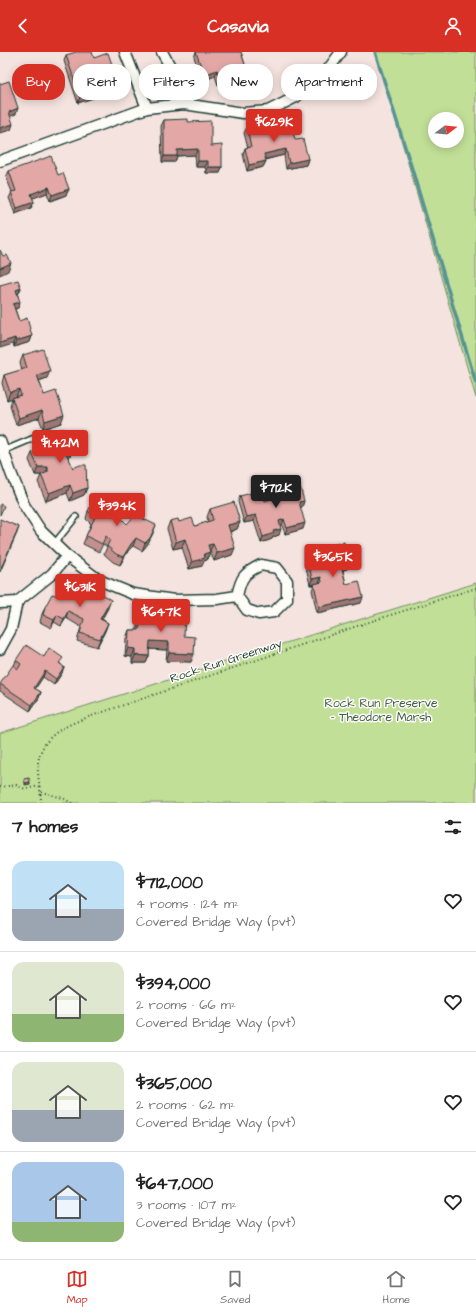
<!DOCTYPE html>
<html lang="en">
<head>
<meta charset="utf-8">
<style>
	:root { --surface:#fff; --page:#f2f2f2; --text:#222; --muted:#767676; --line:#e0e0e0; --accent:#d93025 }
	body { margin:0; font-family:"Architects Daughter",sans-serif; background:var(--page); color:var(--text); height:100vh; display:flex; flex-direction:column; font-size:15px; white-space:nowrap }
	* { box-sizing:border-box; margin:0 }
	p { font-size:13px; color:var(--muted) }
	.icon { flex:none; width:22px; height:22px; fill:none; stroke:currentColor; stroke-width:2; stroke-linecap:round; stroke-linejoin:round }
	.map { position:relative; height:751px; overflow:hidden }
	.panel { display:flex; flex-direction:column; background:var(--surface); flex:1 }
	.panel>* { flex:none }
	.guide { position:absolute; left:12px; top:12px; width:452px; height:36px; display:flex; gap:8px }
	.needle { width:26px; rotate:74deg }
	.fabs { position:absolute; left:428px; top:60px; display:grid; gap:8px }
	.fabs a { display:grid; place-items:center; width:36px; height:36px; border-radius:50%; background:var(--surface); box-shadow:0 2px 10px #0003; font-size:20px }
	.price { position:absolute; translate:-50% -34px; padding:0 9px; border-radius:4px; background:var(--accent); color:#fff; font-size:13px; line-height:26px; filter:drop-shadow(0 1px 2px #0008) }
	.price::after { content:''; position:absolute; left:50%; top:24px; width:12px; height:9px; margin-left:-6px; background:inherit; clip-path:polygon(0 0,100% 0,50% 100%) }
	.price.on { background:#222; color:#fff }
	ul { padding:0; list-style:none }
	li { display:flex; align-items:center; gap:12px; height:100px; padding:0 12px }
	li+li { border-top:1px solid var(--line) }
	li span { display:grid; place-items:center; flex:none; width:112px; height:80px; border-radius:12px; color:#555 }
	li>.icon { margin-inline-start:auto }
	span .icon { width:48px; height:48px; fill:#fffc; stroke-width:1 }
	li b { font-size:17px }
	h2 { display:flex; justify-content:space-between; align-items:center; height:48px; padding:0 12px; font-size:17px }
	.pill { padding:0 14px; border-radius:16px; background:var(--surface); box-shadow:0 2px 10px #0003; font-size:14px; line-height:36px }
	.pill.on { background:var(--accent); color:#fff }
	header { display:flex; justify-content:space-between; align-items:center; height:52px; padding:0 12px; background:var(--accent); color:#fff; font-size:18px; font-weight:700 }
	.tab-bar { display:flex; justify-content:space-around; align-items:center; height:56px; border-top:1px solid var(--line); background:var(--surface); font-size:11px; color:var(--muted) }
	.tab-bar a { display:grid; justify-items:center; gap:2px }
	.tab-bar .on { color:var(--accent) }
	.map>svg:first-child { display:block }
	.green { fill:#c2df97; stroke:#708e66; fill-rule:evenodd }
	.lines { fill:none; stroke-linecap:round; stroke-linejoin:round }
	.stream { stroke:#569394; stroke-width:3.5 }
	.lane-casing { stroke:#1f3d34; stroke-width:8 }
	.street-casing { stroke:#1f3d34; stroke-width:13 }
	.path { stroke:#1f3d34; stroke-width:2; stroke-dasharray:1 3; stroke-linecap:butt }
	.lane { stroke:#fdfcf7; stroke-width:5 }
	.street { stroke:#fdfcf7; stroke-width:10 }
	.wall { fill:#c3908f; stroke:#1f3d34 }
	.shaded-wall { fill:#9f7674; stroke:#1f3d34 }
	.building { fill:#e3a8a6; stroke:#1f3d34 }
	.labels { text-anchor:middle; dominant-baseline:central; stroke-width:3; stroke-linejoin:round; paint-order:stroke }
	.street-label { font-size:12px; fill:#1f3d34; stroke:#fdfcf7 }
	.park-label { font-size:12px; fill:#405d48; stroke:#fdfcf7 }
</style>
</head>
<body>
<header><svg class="icon" aria-label="back" viewBox="0 0 24 24"><path d="M15 5l-7 7 7 7"/></svg>Casavia<svg class="icon" aria-label="person" viewBox="0 0 24 24"><circle cx="12" cy="8" r="4"/><path d="M4 21q1-7 8-7t8 7"/></svg></header>
<div class="map">
<svg width="476" height="751" viewBox="0 0 476 751">
	<rect width="100%" height="100%" fill="#f5e3df"/>
	<filter id="ink" filterUnits="userSpaceOnUse"><feTurbulence type="fractalNoise" baseFrequency=".025" numOctaves="2"/><feDisplacementMap in="SourceGraphic" scale="8" xChannelSelector="R" yChannelSelector="G"/><feConvolveMatrix kernelMatrix="1 2 1 2 8 2 1 2 1" color-interpolation-filters="sRGB"/></filter>
	<g filter="url(#ink)">
		<g class="green">
			<path d="M376,0H476V346ZM435,67H457V89H435Z"/>
			<polygon points="476,531 476,751 0,751 0,681"/>
		</g>
		<g class="lines">
			<polyline class="stream" points="375,0 411,114 476,331"/>
			<g class="lane-casing">
				<g id="lane">
					<polyline points="3,399 39,384"/>
					<polyline points="54,492 76,465"/>
				</g>
			</g>
			<g class="street-casing">
				<g id="street">
					<polyline points="125,0 147,56"/>
					<polyline points="162,0 176,25 184,52"/>
					<polyline points="0,109 147,56 184,52 243,61 268,59 296,45 324,23 341,0"/>
					<polyline points="0,389 11,421 24,453 41,479 67,504 99,528 133,542 174,548 217,547 237,544"/>
					<path d="M261,513L277,516L287,529V547L274,560L259,562L247,558L237,544C241,525 244,521 261,513Z"/>
					<polyline points="0,551 17,550 52,522 67,504"/>
					<polyline points="0,597 11,577 17,550"/>
				</g>
			</g>
			<g class="path">
				<polyline points="0,735 16,733 25,737 40,734"/>
				<polyline points="41,740 63,746 72,751"/>
				<path d="M41,751C41,738 37,724 38,711C42,679 75,670 100,661L378,567L476,536"/>
			</g>
			<use href="#lane" class="lane"/>
			<use href="#street" class="street"/>
		</g>
		<g class="wall">
			<polygon points="196,0 241,0 247,19 244,25 218,33 215,24 202,29 194,5"/>
			<polygon points="66,3 94,6 114,30 106,33 107,36 105,42 78,51 64,9"/>
			<polygon points="164,68 188,70 211,94 222,115 220,121 206,121 205,115 196,115 195,103 177,104 175,110 162,110 161,74"/>
			<polygon points="273,71 295,88 308,107 306,113 286,117 284,103 265,108 266,109 263,115 247,119 243,102 245,96 248,96 244,81 247,75 268,78 271,77"/>
			<polygon points="9,119 58,123 69,137 66,143 50,149 47,141 32,146 34,150 31,156 15,162 9,146 12,140 6,125"/>
			<polygon points="0,233 21,236 18,243 18,256 15,257 19,269 32,284 30,290 14,295"/>
			<polygon points="23,303 47,326 39,329 44,343 61,371 43,377 39,366 16,373 10,354 12,346 7,348 2,331 4,323 22,318 20,311"/>
			<polygon points="47,382 72,395 70,404 68,404 73,416 87,436 84,443 70,449 67,441 46,449 38,430 41,423 35,423 29,408 32,401 47,395 44,390"/>
			<polygon points="281,436 304,449 302,455 300,455 303,477 285,482 282,473 280,474 279,483 273,485 272,487 261,491 254,469 244,471 238,450 240,444 256,443 265,449 280,444 279,442"/>
			<polygon points="210,457 240,470 237,477 230,480 232,503 214,509 210,499 207,508 204,509 202,514 189,517 182,495 173,497 167,477 170,469 179,470 195,474 208,469 207,465"/>
			<polygon points="88,459 112,462 127,472 153,481 147,493 142,499 133,494 128,499 120,513 113,510 104,502 107,495 103,492 99,500 83,492 91,472 86,467"/>
			<polygon points="327,494 349,511 347,517 343,518 346,532 361,551 317,561 312,538 314,533 310,533 306,515 308,509 326,505 325,500"/>
			<polygon points="45,555 108,556 102,567 108,571 105,579 97,595 77,589 81,575 66,566 61,574 54,570 51,576 40,570 42,562"/>
			<polygon points="141,557 160,566 163,566 165,561 184,584 191,610 166,609 167,598 149,597 149,604 146,611 132,611 132,605 125,604 126,586 129,578 137,578 138,565"/>
			<polygon points="44,605 61,612 62,621 54,633 43,625 35,637 41,640 39,646 30,659 0,639 0,633 14,614 16,608"/>
		</g>
		<g class="shaded-wall">
			<polygon points="217,18 215,24 202,29 204,23"/>
			<polygon points="247,19 244,25 218,33 220,27"/>
			<polygon points="116,24 114,30 102,34 104,28"/>
			<polygon points="107,36 105,42 78,51 80,45"/>
			<polygon points="18,56 16,62 6,66 9,60"/>
			<polygon points="13,72 11,78 0,81 0,76"/>
			<polygon points="198,97 195,103 175,104 177,98"/>
			<polygon points="286,97 284,103 262,108 264,102"/>
			<polygon points="164,104 177,104 175,110 162,110"/>
			<polygon points="308,107 306,113 286,117 289,111"/>
			<polygon points="198,109 208,109 205,115 196,115"/>
			<polygon points="266,109 263,115 247,119 249,113"/>
			<polygon points="208,115 222,115 220,121 206,121"/>
			<polygon points="49,135 47,141 28,148 31,142"/>
			<polygon points="69,137 66,143 50,149 52,143"/>
			<polygon points="34,150 31,156 15,162 17,156"/>
			<polygon points="11,211 8,219 0,223 0,216"/>
			<polygon points="21,236 18,242 14,244 16,238"/>
			<polygon points="20,250 18,256 11,258 13,252"/>
			<polygon points="32,284 30,290 14,295 16,289"/>
			<polygon points="15,286 13,292 0,296 0,291"/>
			<polygon points="50,319 47,326 35,330 37,323"/>
			<polygon points="19,337 16,345 7,348 10,340"/>
			<polygon points="42,358 39,366 16,373 19,366"/>
			<polygon points="64,363 61,371 43,377 45,369"/>
			<polygon points="75,387 72,395 70,389"/>
			<polygon points="73,396 70,404 63,406 65,399"/>
			<polygon points="38,415 48,415 46,423 35,423"/>
			<polygon points="70,433 67,441 46,449 49,441"/>
			<polygon points="87,436 84,443 70,449 73,441"/>
			<polygon points="304,449 302,455 297,456 299,450"/>
			<polygon points="256,463 254,469 244,471 246,465"/>
			<polygon points="284,467 282,473 277,475 279,469"/>
			<polygon points="240,470 237,477 225,481 228,473"/>
			<polygon points="305,471 303,477 285,482 287,476"/>
			<polygon points="156,473 153,481 147,493 142,499 145,491"/>
			<polygon points="19,475 17,481 0,520 1,516"/>
			<polygon points="281,477 279,483 273,485 272,487 261,491 263,485 273,479"/>
			<polygon points="136,486 133,494 128,499 120,513 123,505 131,492"/>
			<polygon points="185,487 182,495 173,497 176,490"/>
			<polygon points="213,492 210,499 205,501 208,493"/>
			<polygon points="235,496 232,503 214,509 217,501"/>
			<polygon points="210,500 207,508 204,509 202,514 189,517 192,510 204,502"/>
			<polygon points="349,511 347,517 339,519 341,513"/>
			<polygon points="321,525 319,531 310,533 312,527"/>
			<polygon points="363,545 361,551 317,561 319,555"/>
			<polygon points="111,548 108,556 98,574 100,567"/>
			<polygon points="68,559 66,566 61,574 64,567"/>
			<polygon points="57,563 54,570 51,576 54,568"/>
			<polygon points="108,571 105,579 97,595 100,587"/>
			<polygon points="150,589 169,590 167,598 147,597"/>
			<polygon points="128,596 135,597 132,605 125,604"/>
			<polygon points="169,601 194,602 191,610 166,609"/>
			<polygon points="135,603 149,604 146,611 132,611"/>
			<polygon points="64,615 62,621 54,633 56,627"/>
			<polygon points="45,619 43,625 32,642 34,636"/>
			<polygon points="41,640 39,646 30,659 32,653"/>
			<polygon points="30,730 30,732 25,733 25,731"/>
		</g>
		<g class="building">
			<polygon points="76,0 92,0 94,6 108,1 116,24 104,28 107,36 80,45 66,3"/>
			<polygon points="196,0 241,0 247,19 220,27 217,18 204,23"/>
			<polygon points="9,29 18,56 9,60 13,72 0,76 0,32"/>
			<polygon points="188,67 188,70 211,69 211,94 222,93 222,115 208,115 208,109 198,109 198,97 177,98 177,104 164,104 164,68"/>
			<polygon points="290,67 295,88 303,87 308,107 289,111 286,97 264,102 266,109 249,113 245,96 251,95 247,75 266,71 268,78 274,76 273,71"/>
			<polygon points="51,104 58,123 63,121 69,137 52,143 49,135 31,142 34,150 17,156 11,140 16,139 9,119"/>
			<polygon points="0,198 3,204 7,203 11,211 0,216"/>
			<polygon points="18,228 21,236 16,238 20,250 13,252 19,269 27,266 32,284 16,289 15,286 0,291 0,233"/>
			<polygon points="43,297 50,319 37,323 44,343 56,339 64,363 45,369 42,358 19,366 12,346 21,343 19,337 10,340 4,323 27,316 23,303"/>
			<polygon points="60,377 65,377 67,382 72,380 75,387 70,389 73,396 65,399 73,416 80,413 86,413 87,436 73,441 70,433 49,441 41,423 48,420 48,415 38,415 32,401 52,392 47,382"/>
			<polygon points="299,430 304,449 299,450 305,471 287,476 284,467 279,469 281,477 273,479 274,481 263,485 256,463 246,465 240,444 255,440 256,443 263,441 265,449 283,443 281,436"/>
			<polygon points="98,444 103,447 106,444 116,453 112,462 122,467 127,472 135,463 156,473 150,486 145,491 136,486 131,492 123,505 116,502 107,494 110,488 106,484 102,492 86,484 95,465 88,459 94,448"/>
			<polygon points="234,450 240,470 228,473 235,496 217,501 213,492 208,493 210,500 204,502 205,506 192,510 185,487 176,490 170,469 178,467 179,470 192,466 195,474 213,468 210,457"/>
			<polygon points="0,452 4,454 0,463"/>
			<polygon points="0,467 19,475 1,516 0,515"/>
			<polygon points="344,490 349,511 341,513 346,532 359,529 363,545 319,555 314,532 322,530 321,525 312,527 308,509 329,504 327,494"/>
			<polygon points="72,526 88,536 92,540 99,541 111,548 100,567 108,571 100,587 80,581 84,567 68,559 64,567 57,563 54,568 43,563 45,555 52,542 62,545"/>
			<polygon points="141,557 161,559 160,566 165,566 165,561 185,562 184,584 195,585 194,602 169,601 169,590 150,589 149,604 135,603 135,597 128,596 129,578 139,578"/>
			<polygon points="26,593 44,605 49,596 63,606 59,611 64,615 56,627 45,619 34,636 41,640 32,653 0,632 13,613 18,617 21,612 16,608"/>
			<polygon points="29,726 30,730 25,731 24,727"/>
		</g>
	</g>
	<g class="labels">
		<g class="street-label">
			<text transform="translate(226 609) rotate(-18)">Rock Run Greenway</text>
		</g>
		<g class="park-label">
			<text x="381" y="651">Rock Run Preserve<tspan x="381" dy="14">- Theodore Marsh</tspan></text>
		</g>
	</g>
</svg>
<div class="fabs">
<a><svg class="needle" viewBox="-14 -14 28 28"><path d="M0-13l5 13h-10z" fill="#e53935"/><path d="M0 13l5-13h-10z" fill="#767676"/></svg></a>
</div>
<b class="price" style="left:274px;top:91px">$629K</b>
<b class="price" style="left:60px;top:412px">$1.42M</b>
<b class="price on" style="left:276px;top:457px">$712K</b>
<b class="price" style="left:117px;top:475px">$394K</b>
<b class="price" style="left:333px;top:526px">$365K</b>
<b class="price" style="left:80px;top:556px">$631K</b>
<b class="price" style="left:161px;top:581px">$647K</b>
<div class="guide">
<a class="pill on">Buy</a>
<a class="pill">Rent</a>
<a class="pill">Filters</a>
<a class="pill">New</a>
<a class="pill">Apartment</a>
</div>
</div>
<section class="panel">
<h2>7 homes<svg class="icon" aria-label="filters" viewBox="0 0 24 24"><path d="M4 7h16M4 17h16"/><circle cx="9" cy="7" r="2"/><circle cx="15" cy="17" r="2"/></svg></h2>
<ul>
<li><span style="background:linear-gradient(#bfe0f5 60%,#9aa5b1 0)"><svg class="icon" aria-label="home" viewBox="0 0 24 24"><path d="M3 11l9-7 9 7M6 9v11h12V9"/></svg></span><div><b>$712,000</b><p>4 rooms · 124 m²</p><p>Covered Bridge Way (pvt)</p></div><svg class="icon" aria-label="heart" viewBox="0 0 24 24"><path d="M12 20l-8-8c-3-5 5-10 8-4 3-6 11-1 8 4z"/></svg></li>
<li><span style="background:linear-gradient(#dfe7d0 65%,#8fb573 0)"><svg class="icon" aria-label="home" viewBox="0 0 24 24"><path d="M3 11l9-7 9 7M6 9v11h12V9"/></svg></span><div><b>$394,000</b><p>2 rooms · 66 m²</p><p>Covered Bridge Way (pvt)</p></div><svg class="icon" aria-label="heart" viewBox="0 0 24 24"><path d="M12 20l-8-8c-3-5 5-10 8-4 3-6 11-1 8 4z"/></svg></li>
<li><span style="background:linear-gradient(#dfe7d0 60%,#9aa5b1 0)"><svg class="icon" aria-label="home" viewBox="0 0 24 24"><path d="M3 11l9-7 9 7M6 9v11h12V9"/></svg></span><div><b>$365,000</b><p>2 rooms · 62 m²</p><p>Covered Bridge Way (pvt)</p></div><svg class="icon" aria-label="heart" viewBox="0 0 24 24"><path d="M12 20l-8-8c-3-5 5-10 8-4 3-6 11-1 8 4z"/></svg></li>
<li><span style="background:linear-gradient(#a9c7e8 75%,#8fb573 0)"><svg class="icon" aria-label="home" viewBox="0 0 24 24"><path d="M3 11l9-7 9 7M6 9v11h12V9"/></svg></span><div><b>$647,000</b><p>3 rooms · 107 m²</p><p>Covered Bridge Way (pvt)</p></div><svg class="icon" aria-label="heart" viewBox="0 0 24 24"><path d="M12 20l-8-8c-3-5 5-10 8-4 3-6 11-1 8 4z"/></svg></li>
</ul>
</section>
<nav class="tab-bar">
<a class="on"><svg class="icon" aria-label="map" viewBox="0 0 24 24"><path d="M3 6l6-2 6 2 6-2v14l-6 2-6-2-6 2zM9 4v14M15 6v14"/></svg>Map</a>
<a><svg class="icon" aria-label="saved" viewBox="0 0 24 24"><path d="M7 4h10v16l-5-4-5 4z"/></svg>Saved</a>
<a><svg class="icon" aria-label="home" viewBox="0 0 24 24"><path d="M3 11l9-7 9 7M6 9v11h12V9"/></svg>Home</a>
</nav>
</body>
</html>
